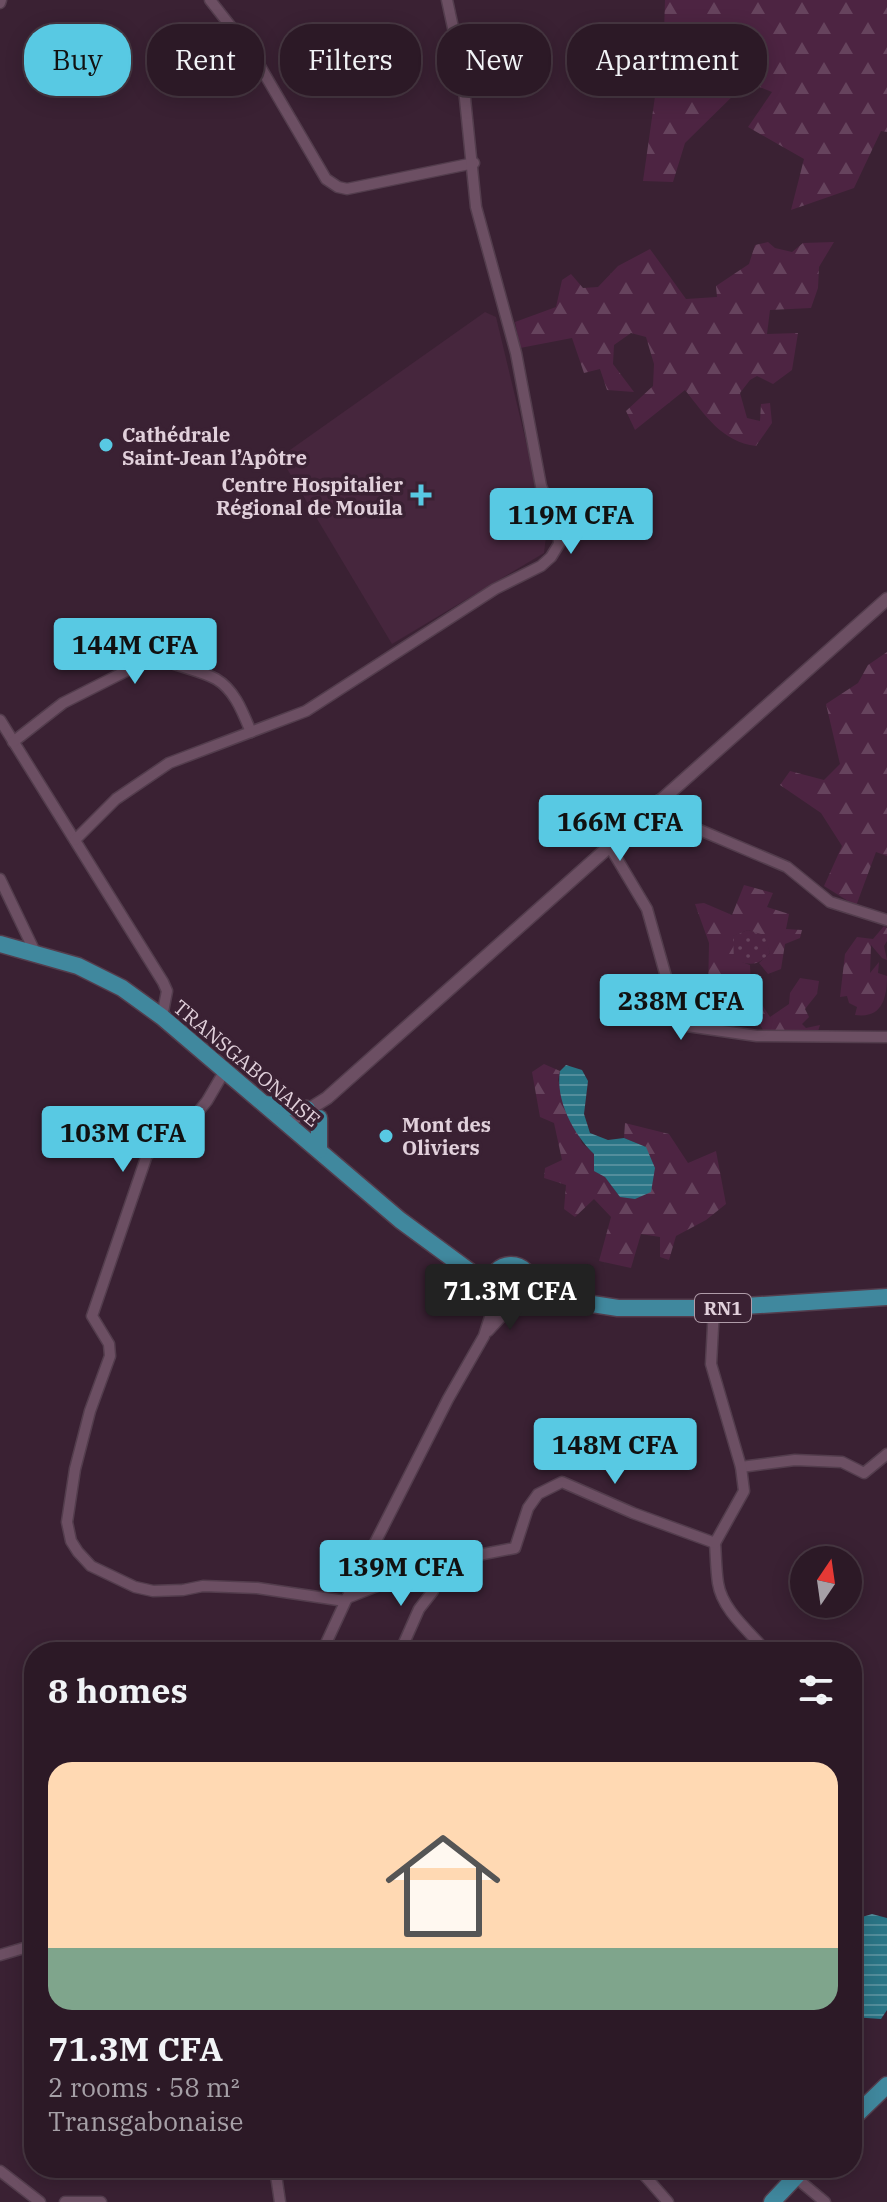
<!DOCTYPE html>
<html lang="en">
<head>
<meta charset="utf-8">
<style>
	:root { --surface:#2c1926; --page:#34222e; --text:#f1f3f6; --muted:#a6a0a7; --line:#483843; --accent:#58c9e3 }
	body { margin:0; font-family:"IBM Plex Serif",serif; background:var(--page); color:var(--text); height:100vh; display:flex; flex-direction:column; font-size:30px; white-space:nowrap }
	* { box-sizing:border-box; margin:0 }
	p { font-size:26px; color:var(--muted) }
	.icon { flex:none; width:44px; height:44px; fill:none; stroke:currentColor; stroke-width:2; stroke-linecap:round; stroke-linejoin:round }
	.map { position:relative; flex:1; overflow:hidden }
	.drawer { position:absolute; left:24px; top:1642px; width:838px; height:536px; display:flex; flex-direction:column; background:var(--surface); border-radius:32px; box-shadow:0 4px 20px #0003,0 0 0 2px var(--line) }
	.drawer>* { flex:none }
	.banner { position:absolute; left:24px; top:24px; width:840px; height:72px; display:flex; gap:16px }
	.needle { width:52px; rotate:13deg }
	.tools { position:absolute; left:790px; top:1546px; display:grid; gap:16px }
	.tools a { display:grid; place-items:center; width:72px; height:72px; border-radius:50%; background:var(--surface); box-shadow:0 4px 20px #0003,0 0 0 2px var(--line); font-size:40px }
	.price { position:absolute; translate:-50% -68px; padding:0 18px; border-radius:8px; background:var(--accent); color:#111; font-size:26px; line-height:52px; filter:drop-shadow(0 2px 4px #0008) }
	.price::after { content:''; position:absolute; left:50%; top:48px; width:24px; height:18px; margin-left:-12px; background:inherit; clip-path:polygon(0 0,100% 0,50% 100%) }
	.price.active { background:#222; color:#fff }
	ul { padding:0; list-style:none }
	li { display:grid; align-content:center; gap:16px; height:424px; padding:0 24px }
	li+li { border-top:2px solid var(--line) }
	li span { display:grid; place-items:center; height:248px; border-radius:24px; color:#555 }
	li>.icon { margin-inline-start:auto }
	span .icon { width:144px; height:144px; fill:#fffc; stroke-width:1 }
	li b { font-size:34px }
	h2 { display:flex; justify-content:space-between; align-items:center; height:96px; padding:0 24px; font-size:34px }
	.pill { padding:0 28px; border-radius:32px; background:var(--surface); box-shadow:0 4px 20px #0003,0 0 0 2px var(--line); font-size:28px; line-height:72px }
	.pill.active { background:var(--accent); color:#111 }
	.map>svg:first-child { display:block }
	.built { fill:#46263d }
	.grass { fill:url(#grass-dots) }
	.forest { fill:url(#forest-firs) }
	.water { fill:url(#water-rules) }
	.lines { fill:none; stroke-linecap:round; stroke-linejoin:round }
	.minor-casing { stroke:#533d4d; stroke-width:13 }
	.tertiary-casing { stroke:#533d4d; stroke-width:15 }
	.trunk-casing { stroke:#533d4d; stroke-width:19 }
	.minor { stroke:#6c4f63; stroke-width:10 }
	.tertiary { stroke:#6c4f63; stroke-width:12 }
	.trunk { stroke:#40889e; stroke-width:16 }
	.poi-dot { fill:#58c9e3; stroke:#3a2133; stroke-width:3 }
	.labels { text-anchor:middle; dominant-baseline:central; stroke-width:7; stroke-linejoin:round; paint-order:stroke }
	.shield { fill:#3a2133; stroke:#af9ca9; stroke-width:2 }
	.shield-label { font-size:18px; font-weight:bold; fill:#e1d0db }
	.poi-label { font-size:20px; font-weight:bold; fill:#e1d0db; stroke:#3a2133; text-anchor:start }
	.street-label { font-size:20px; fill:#e1d0db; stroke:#3a2133 }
</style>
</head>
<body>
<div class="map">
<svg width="887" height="2202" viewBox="0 0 887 2202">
	<defs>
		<pattern id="grass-dots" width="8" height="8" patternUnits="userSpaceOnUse" patternTransform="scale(2)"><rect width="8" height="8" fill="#4d2442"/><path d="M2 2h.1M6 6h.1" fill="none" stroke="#66435d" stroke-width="1.8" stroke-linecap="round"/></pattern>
		<pattern id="forest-firs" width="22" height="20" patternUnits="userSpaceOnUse" patternTransform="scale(2)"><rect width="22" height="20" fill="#4d2442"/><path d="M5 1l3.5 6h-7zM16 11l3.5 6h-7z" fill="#66435d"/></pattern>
		<pattern id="water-rules" width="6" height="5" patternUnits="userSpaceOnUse" patternTransform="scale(2)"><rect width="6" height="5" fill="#2a7586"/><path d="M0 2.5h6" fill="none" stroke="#538e9c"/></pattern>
	</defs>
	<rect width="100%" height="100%" fill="#3a2133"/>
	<polygon class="built" points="485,312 496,317 547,529 544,553 392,644 280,457"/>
	<path class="grass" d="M748,930L765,935L770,953C757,966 751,966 734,960L732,936Z"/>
	<g class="forest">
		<polygon points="665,0 887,0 887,132 881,131 854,188 791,210 804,159 748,127 772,92 747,82 685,143 673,182 643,181 664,33"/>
		<path d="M768,242L775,248L792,252L803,243L834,242L819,267L818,288L811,308L770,310L767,334L798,333L792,370L773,384L757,376L750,380L740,393L747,418L760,421L761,404L770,403L772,423L756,446C722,442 705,415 685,390L635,430L626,411L653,386L654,364L646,337L631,333L614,345L613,364L634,392L607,390L600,369L584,373L572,338L520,348L515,322L556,307L562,280L571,274L583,288L598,287L618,266L650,249L686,299L717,297L716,286L749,264L755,245Z"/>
		<polygon points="887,652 887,856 876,852 856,906 824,886 842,846 821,813 780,785 790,771 824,780 840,764 826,704 858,683 868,665"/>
		<polygon points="744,885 773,893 767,907 789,914 786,929 802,930 800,938 785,944 781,969 768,974 759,963 770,953 764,935 748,930 733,936 734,959 750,965 751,988 770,1017 789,1004 790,993 800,978 819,981 817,994 805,1009 809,1017 802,1024 806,1028 820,1025 817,1034 763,1030 745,996 708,994 709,943 695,904 704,903 732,915"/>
		<path d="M884,926L887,928V941L884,946L887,960L882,958L871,945L870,973L879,962L878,973L887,976C887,998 882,1019 855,1015L857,1007L849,1003L847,996L840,997L845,954L857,937L873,939Z"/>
		<polygon points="544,1064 560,1071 558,1080 582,1143 594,1154 605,1177 620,1197 646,1147 624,1138 625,1123 669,1134 688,1163 716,1151 726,1204 706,1220 676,1236 669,1260 660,1257 660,1237 641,1234 631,1268 599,1261 611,1217 594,1199 575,1217 564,1209 566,1185 544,1178 545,1168 562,1160 554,1123 540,1117 532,1072"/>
	</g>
	<g class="water">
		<path d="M566,1065L582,1070L588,1081L584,1114L590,1133L608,1140L624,1138L646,1147L655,1168L651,1192L635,1199L620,1197L605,1177L594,1171V1154C574,1135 555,1100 560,1071Z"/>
		<polygon points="872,1914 887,1918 887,2010 881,2019 852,2017 852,1920"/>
	</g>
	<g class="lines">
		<g class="minor-casing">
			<g id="minor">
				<polyline points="210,0 254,56 326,179 338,187 347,189 474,163"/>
				<polyline points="0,3 1,0"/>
				<polyline points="0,720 163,982 167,991 162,1017"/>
				<path d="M13,742L63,703L156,656C175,667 198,669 216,679C235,690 243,713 251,732"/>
				<polyline points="659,800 695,828 787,867 830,902 887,920"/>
				<polyline points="75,840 116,799 169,763 306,711 495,589 541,566 551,557 559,544 559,529 541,486 516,353 476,207 462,69 447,0"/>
				<polyline points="610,847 647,909 672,998 687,1026 757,1036 887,1037"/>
				<polyline points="0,879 35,952"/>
				<polyline points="224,1072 207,1101 185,1128 147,1155 92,1316 109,1344 110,1356 90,1411 75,1469 67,1522 71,1541 78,1552 91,1566 135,1587 153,1591 183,1590 203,1586 257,1588 345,1601"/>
				<polyline points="488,1331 512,1305"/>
				<polyline points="741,1467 795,1460 842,1462 864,1473 887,1454"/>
				<path d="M715,1543C716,1556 716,1570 718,1583C722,1610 750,1632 767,1652"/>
				<polyline points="347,1598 432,1564 515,1548 528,1508 538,1494 562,1482 633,1513 715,1543 744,1491 741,1467 711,1364 714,1308"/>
				<polyline points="322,1652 347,1598 448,1399 484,1336 496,1298"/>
				<polyline points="400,1652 419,1609 433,1591 434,1569 432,1564"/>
				<polyline points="0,1955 34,1945"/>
				<polyline points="275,2168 280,2202"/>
				<polyline points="638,2168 668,2202"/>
				<polyline points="0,2171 40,2202"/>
				<polyline points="795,2177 825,2202"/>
				<polyline points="65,2202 101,2202"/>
			</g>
		</g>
		<g class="tertiary-casing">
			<polyline id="tertiary" points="287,1123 327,1098 887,599"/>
		</g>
		<g class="trunk-casing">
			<g id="trunk">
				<polyline points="0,944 78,966 122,988 162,1017 400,1220 491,1287"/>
				<polyline points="265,1104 307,1109"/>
				<polyline points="319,1118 319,1150"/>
				<circle cx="511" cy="1285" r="20"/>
				<polyline points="526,1300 560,1299 618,1308 714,1308 887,1297"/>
				<polyline points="852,2119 887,2085"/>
				<polyline points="772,2202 804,2168"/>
			</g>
		</g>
		<use href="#minor" class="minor"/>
		<use href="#tertiary" class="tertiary"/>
		<use href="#trunk" class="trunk"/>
	</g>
	<g class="poi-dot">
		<circle cx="106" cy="445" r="8"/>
		<path d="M417 483h8v8h8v8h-8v8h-8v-8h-8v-8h8z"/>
		<circle cx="386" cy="1136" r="8"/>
	</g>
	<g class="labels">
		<rect class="shield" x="695" y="1294" width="56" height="28" rx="6"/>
		<g class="shield-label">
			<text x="723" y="1308">RN1</text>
		</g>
		<g class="poi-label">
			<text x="122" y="434">Cathédrale<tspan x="122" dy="23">Saint-Jean l’Apôtre</tspan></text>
			<text x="403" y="484" text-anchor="end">Centre Hospitalier<tspan x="403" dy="23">Régional de Mouila</tspan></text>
			<text x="402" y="1124">Mont des<tspan x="402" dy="23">Oliviers</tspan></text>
		</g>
		<g class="street-label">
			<text transform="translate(247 1063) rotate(40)">TRANSGABONAISE</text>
		</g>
	</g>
</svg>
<div class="tools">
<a><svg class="needle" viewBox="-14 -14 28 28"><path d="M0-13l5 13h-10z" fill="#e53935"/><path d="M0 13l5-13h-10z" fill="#a6a0a7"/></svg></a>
</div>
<b class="price" style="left:571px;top:556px">119M CFA</b>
<b class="price" style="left:135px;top:686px">144M CFA</b>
<b class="price" style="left:620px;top:863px">166M CFA</b>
<b class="price" style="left:681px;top:1042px">238M CFA</b>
<b class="price" style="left:123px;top:1174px">103M CFA</b>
<b class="price active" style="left:510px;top:1332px">71.3M CFA</b>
<b class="price" style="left:615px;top:1486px">148M CFA</b>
<b class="price" style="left:401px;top:1608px">139M CFA</b>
<div class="banner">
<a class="pill active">Buy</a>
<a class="pill">Rent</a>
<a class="pill">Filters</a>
<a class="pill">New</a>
<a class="pill">Apartment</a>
</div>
<section class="drawer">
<h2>8 homes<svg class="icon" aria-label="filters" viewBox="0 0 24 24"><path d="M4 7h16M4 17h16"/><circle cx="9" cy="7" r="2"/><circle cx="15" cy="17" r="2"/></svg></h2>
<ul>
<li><span style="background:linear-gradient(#ffd9b3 75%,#7fa58c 0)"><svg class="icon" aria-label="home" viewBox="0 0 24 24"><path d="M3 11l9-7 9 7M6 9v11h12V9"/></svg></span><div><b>71.3M CFA</b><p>2 rooms · 58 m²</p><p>Transgabonaise</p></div></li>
</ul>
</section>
</div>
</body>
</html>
